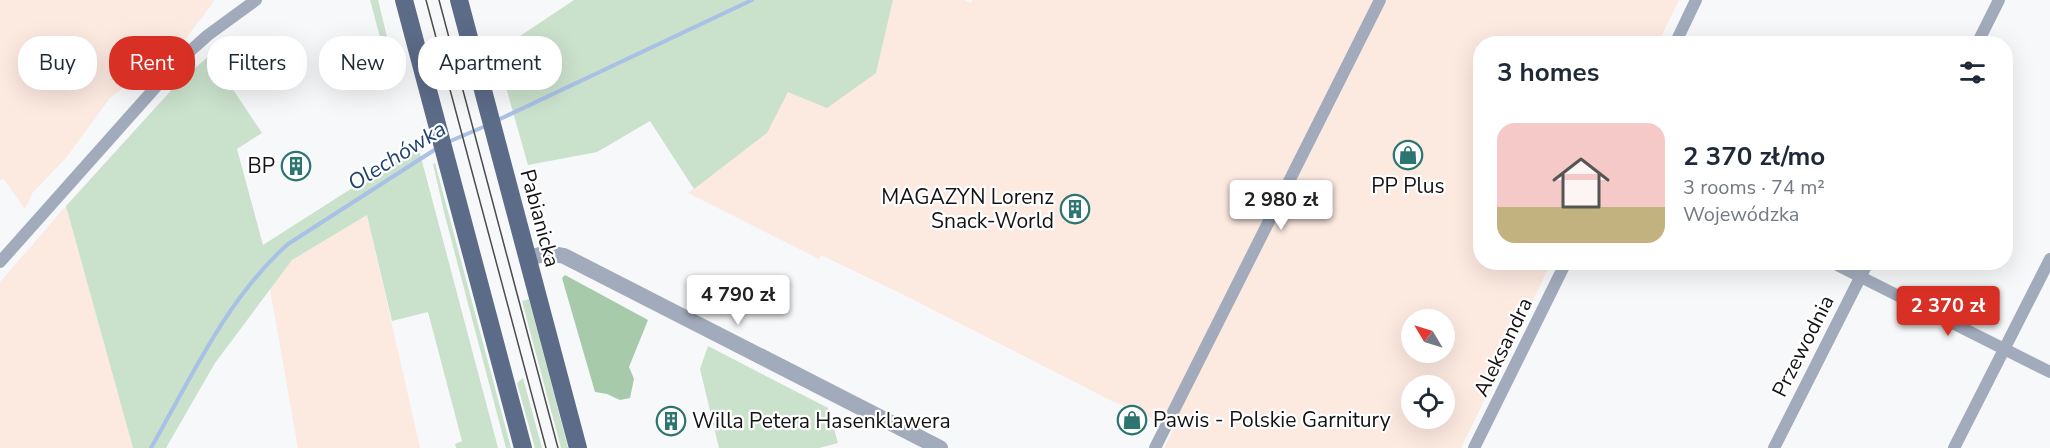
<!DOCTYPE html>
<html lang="en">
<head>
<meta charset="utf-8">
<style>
	:root { --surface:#fff; --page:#f6f6f7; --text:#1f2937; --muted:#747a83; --accent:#d93025 }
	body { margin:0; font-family:"Nunito Sans",sans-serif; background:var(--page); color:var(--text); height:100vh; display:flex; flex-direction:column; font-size:22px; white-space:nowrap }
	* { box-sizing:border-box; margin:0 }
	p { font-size:20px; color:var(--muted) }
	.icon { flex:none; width:33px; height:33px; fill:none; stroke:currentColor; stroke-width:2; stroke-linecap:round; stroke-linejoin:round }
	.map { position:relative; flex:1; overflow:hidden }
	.details { position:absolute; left:1473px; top:36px; width:540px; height:234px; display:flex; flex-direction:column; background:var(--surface); border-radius:24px; box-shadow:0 6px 24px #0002 }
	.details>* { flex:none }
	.hud { position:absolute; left:18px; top:36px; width:570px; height:54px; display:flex; gap:12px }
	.needle { width:39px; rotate:308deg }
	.fabs { position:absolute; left:1401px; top:309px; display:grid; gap:12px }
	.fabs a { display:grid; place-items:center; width:54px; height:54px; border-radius:50%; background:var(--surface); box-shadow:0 6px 24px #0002; font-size:30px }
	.price { position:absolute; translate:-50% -51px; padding:0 14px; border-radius:6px; background:#fff; color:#222; font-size:20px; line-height:39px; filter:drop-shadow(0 2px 3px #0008) }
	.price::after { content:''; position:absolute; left:50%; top:36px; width:18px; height:14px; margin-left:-9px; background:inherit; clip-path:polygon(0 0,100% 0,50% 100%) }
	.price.on { background:var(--accent); color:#fff }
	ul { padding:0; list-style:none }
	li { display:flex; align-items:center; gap:18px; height:150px; padding:0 24px }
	li span { display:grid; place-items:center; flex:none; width:168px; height:120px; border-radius:18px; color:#555 }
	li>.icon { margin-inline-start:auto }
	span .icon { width:72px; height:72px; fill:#fffc; stroke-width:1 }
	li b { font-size:26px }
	h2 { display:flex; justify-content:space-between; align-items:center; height:72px; padding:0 24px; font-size:26px }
	.pill { padding:0 21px; border-radius:24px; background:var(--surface); box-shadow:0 6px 24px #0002; font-size:21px; line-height:54px }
	.pill.on { background:var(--accent); color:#fff }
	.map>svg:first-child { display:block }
	.industrial { fill:#fce9e0; fill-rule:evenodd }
	.green { fill:#cae1cc }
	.forest { fill:#a6caaa }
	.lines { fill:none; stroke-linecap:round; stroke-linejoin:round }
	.stream { stroke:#a8c1e5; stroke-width:4 }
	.minor { stroke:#a2abbc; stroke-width:12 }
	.tertiary { stroke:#a2abbc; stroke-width:16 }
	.primary { stroke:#5c6b88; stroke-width:18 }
	.tram { stroke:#4c4c4c; stroke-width:1.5 }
	.labels { text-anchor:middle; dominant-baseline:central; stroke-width:4.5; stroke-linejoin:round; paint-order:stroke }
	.poi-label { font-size:21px; fill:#131313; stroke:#fff; text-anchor:end }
	.street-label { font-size:21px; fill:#131313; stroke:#fff }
	.water-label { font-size:22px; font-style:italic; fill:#214270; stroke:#fff }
</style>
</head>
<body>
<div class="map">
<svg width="2050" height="448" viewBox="0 0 2050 448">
	<rect width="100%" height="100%" fill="#f7f8f9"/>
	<g class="industrial">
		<polygon points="0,0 215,0 186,38 110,98 65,159 33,192 25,209 4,179 0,180"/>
		<path d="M893,0H964L971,3L973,0H1679L1658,43L1480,44V262L1551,263L1461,448H1164L1174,428L1112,401L906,296L821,255L819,259L688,193L767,133L788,92L876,73ZM1412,320H1444V352H1412ZM1412,386H1444V418H1412Z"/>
		<polygon points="66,206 133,448 0,448 0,282"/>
		<polygon points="367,215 420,448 298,448 270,289 292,260"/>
	</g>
	<g class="green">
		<polygon points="370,0 378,0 394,65 393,76 384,81 382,71 388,67"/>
		<polygon points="574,0 893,0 876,73 827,108 788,92 767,133 694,189 650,121 597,152 528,165 496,52"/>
		<polygon points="210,55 262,133 237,149 263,245 418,146 498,448 456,448 455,444 462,441 428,312 392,321 367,215 292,260 215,363 166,448 133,448 66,206 176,85"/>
		<polygon points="435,163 511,448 506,448 445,216 433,164"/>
		<polygon points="529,299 568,448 561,448 522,301"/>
		<polygon points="708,346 828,408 838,443 819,448 719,448 700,369"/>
		<polygon points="523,378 542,448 535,448 517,383"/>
	</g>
	<polygon class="forest" points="565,275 648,320 629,367 634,379 630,398 620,400 607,394 595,392 562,278"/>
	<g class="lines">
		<g class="stream">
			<polyline points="498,120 752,0"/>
			<polyline points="448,142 488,125"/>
			<path d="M151,448C191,378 227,298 288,244L439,147"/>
		</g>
		<g class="minor">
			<polyline points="1675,44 1696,0"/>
			<polyline points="1977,44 1999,0"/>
			<polyline points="0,262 179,61 208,35 256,0"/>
			<polyline points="1831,262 2050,372"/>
			<polyline points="1155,448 1380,0"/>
			<polyline points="1474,448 1566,262"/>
			<polyline points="1774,448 1868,262"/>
			<polyline points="1954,448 2050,259"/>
		</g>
		<polyline class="tertiary" points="528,258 548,253 564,256 940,448"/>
		<g class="primary">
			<polyline points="404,0 523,448"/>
			<polyline points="459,0 578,448"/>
		</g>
		<g class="tram">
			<polyline points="426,0 546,448"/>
			<polyline points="439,0 558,448"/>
		</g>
	</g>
	<defs>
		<g id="shop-ring" transform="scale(1.5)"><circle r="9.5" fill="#fff" stroke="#2c7570" stroke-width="1.5"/><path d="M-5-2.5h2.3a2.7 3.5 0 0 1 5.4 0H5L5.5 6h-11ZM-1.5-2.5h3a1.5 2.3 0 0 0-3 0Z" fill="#2c7570"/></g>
		<g id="building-ring" transform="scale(1.5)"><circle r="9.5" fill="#fff" stroke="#2c7570" stroke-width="1.5"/><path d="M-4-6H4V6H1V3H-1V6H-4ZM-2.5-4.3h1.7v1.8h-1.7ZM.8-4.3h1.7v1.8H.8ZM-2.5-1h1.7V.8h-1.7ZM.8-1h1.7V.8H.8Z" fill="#2c7570"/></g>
	</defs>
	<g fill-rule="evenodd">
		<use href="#shop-ring" x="1408" y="155"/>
		<use href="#building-ring" x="296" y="166"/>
		<use href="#building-ring" x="1075" y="209"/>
		<use href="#shop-ring" x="1132" y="420"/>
		<use href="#building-ring" x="671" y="421"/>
	</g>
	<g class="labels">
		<g class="poi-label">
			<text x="275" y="166">BP</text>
			<text x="1408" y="186" text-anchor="middle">PP Plus</text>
			<text x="1054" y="197">MAGAZYN Lorenz<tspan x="1054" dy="24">Snack-World</tspan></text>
			<text x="1153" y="420" text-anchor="start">Pawis - Polskie Garnitury</text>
			<text x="692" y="421" text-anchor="start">Willa Petera Hasenklawera</text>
		</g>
		<g class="street-label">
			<text transform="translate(540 218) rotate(75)">Pabianicka</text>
			<text transform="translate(1803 346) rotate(-63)">Przewodnia</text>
			<text transform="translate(1503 347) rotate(-64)">Aleksandra</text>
		</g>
		<g class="water-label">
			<text transform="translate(397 156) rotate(-32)">Olechówka</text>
		</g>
	</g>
</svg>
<div class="fabs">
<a><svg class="needle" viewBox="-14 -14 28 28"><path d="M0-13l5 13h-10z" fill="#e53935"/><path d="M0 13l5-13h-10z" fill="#747a83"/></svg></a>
<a><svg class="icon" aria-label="locate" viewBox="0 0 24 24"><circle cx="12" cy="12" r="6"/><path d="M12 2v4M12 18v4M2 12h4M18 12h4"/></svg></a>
</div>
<b class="price" style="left:1281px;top:231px">2 980 zł</b>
<b class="price" style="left:738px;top:326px">4 790 zł</b>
<b class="price on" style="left:1948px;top:337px">2 370 zł</b>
<div class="hud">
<a class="pill">Buy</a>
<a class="pill on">Rent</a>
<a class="pill">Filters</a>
<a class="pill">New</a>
<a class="pill">Apartment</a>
</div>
<section class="details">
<h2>3 homes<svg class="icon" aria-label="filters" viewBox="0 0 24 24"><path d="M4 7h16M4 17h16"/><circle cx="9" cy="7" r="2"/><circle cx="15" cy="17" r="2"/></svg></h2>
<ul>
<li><span style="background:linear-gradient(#f6c9c9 70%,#c2b280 0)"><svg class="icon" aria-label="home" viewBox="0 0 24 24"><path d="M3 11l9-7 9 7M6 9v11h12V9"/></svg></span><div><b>2 370 zł/mo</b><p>3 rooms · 74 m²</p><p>Wojewódzka</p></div></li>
</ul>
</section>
</div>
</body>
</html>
